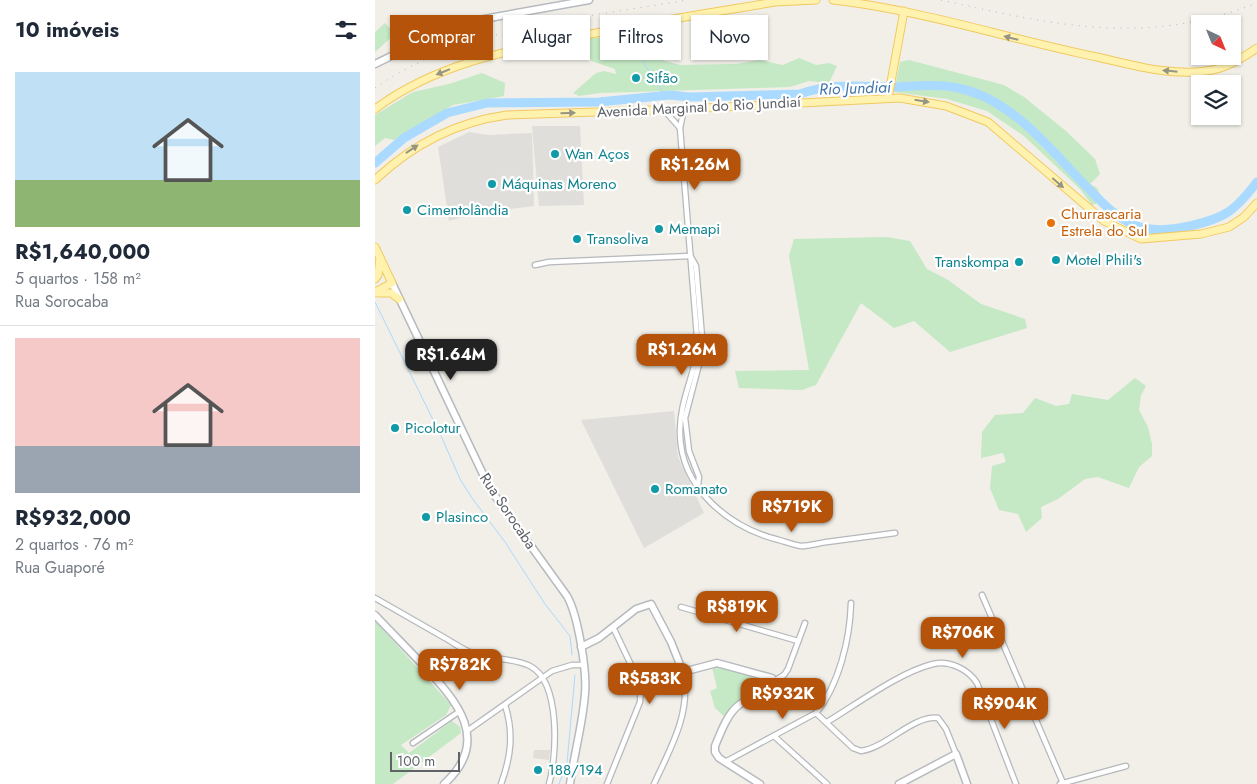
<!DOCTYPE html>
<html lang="pt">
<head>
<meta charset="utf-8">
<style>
	:root { --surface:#fff; --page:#f2f2f3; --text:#1f2937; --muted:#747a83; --line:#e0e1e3; --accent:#b45309 }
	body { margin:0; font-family:Jost,sans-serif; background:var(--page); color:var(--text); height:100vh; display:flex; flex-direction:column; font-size:19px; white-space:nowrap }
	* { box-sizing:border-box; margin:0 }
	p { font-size:16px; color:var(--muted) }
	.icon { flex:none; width:28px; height:28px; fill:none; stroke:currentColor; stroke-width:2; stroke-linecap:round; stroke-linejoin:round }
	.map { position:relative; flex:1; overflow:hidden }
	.details { display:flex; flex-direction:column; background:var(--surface); width:375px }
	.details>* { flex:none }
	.top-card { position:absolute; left:15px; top:15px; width:475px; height:45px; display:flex; gap:10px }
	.needle { width:32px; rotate:137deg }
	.fabs { position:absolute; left:816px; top:15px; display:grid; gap:10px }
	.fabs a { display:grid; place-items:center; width:50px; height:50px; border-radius:0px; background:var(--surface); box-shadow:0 1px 4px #0004; font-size:25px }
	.scale { position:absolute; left:15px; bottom:12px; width:70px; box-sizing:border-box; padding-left:5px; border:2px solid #5f6368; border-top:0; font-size:14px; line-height:18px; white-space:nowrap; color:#5f6368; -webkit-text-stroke:4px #fff; paint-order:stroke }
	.price { position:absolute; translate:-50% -42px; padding:0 11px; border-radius:10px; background:var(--accent); color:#fff; font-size:16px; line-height:32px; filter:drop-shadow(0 1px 2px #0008) }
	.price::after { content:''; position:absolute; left:50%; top:30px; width:15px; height:11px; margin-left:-8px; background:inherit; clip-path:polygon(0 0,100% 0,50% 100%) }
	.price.active { background:#222; color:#fff }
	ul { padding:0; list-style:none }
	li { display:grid; align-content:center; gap:10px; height:265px; padding:0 15px }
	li+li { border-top:1px solid var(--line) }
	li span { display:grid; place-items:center; height:155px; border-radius:0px; color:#555 }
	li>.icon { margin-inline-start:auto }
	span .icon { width:90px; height:90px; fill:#fffc; stroke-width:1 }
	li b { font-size:21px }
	h2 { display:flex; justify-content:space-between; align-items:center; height:60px; padding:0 15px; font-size:21px }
	.chip { padding:0 18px; border-radius:0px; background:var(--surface); box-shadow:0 1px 4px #0004; font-size:18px; line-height:45px }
	.chip.active { background:var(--accent); color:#fff }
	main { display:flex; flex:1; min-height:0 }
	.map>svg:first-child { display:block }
	.industrial { fill:#e0deda }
	.education { fill:#e1ded6 }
	.green { fill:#c5e8c5 }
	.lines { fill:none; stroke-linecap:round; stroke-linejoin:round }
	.stream { stroke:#aadaff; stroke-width:1 }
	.river { stroke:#aadaff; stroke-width:9 }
	.street-casing { stroke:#b5b8bc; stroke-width:7 }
	.secondary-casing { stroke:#b6babf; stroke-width:9 }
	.primary-casing { stroke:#f2c960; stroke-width:9 }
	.street { stroke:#fff; stroke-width:4.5 }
	.secondary { stroke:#fff; stroke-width:6 }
	.primary { stroke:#fff2af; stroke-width:7 }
	.rail { stroke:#b6b7b8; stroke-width:1; stroke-dasharray:1 6; stroke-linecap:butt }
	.oneway { fill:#979581 }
	.culture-dot { fill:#0f9aa8; stroke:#fff; stroke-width:2 }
	.food-dot { fill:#e8710a; stroke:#fff; stroke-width:2 }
	.labels { text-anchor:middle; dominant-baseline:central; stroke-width:4.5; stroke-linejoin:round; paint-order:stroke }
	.culture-label { font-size:15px; fill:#0d838f; stroke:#fff; text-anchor:start }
	.street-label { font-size:15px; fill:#5f6368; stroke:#fff }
	.food-label { font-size:15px; fill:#c56008; stroke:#fff; text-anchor:start }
	.water-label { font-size:16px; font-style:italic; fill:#4174aa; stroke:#fff }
</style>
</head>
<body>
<main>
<section class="details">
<h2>10 imóveis<svg class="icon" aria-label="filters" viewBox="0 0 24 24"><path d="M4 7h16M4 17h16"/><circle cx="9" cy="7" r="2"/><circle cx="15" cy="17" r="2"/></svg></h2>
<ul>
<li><span style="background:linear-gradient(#bfe0f5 70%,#8fb573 0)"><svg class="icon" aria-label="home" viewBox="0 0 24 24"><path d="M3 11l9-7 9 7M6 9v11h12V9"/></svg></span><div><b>R$1,640,000</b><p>5 quartos · 158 m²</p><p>Rua Sorocaba</p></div></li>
<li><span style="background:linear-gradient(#f6c9c9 70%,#9aa5b1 0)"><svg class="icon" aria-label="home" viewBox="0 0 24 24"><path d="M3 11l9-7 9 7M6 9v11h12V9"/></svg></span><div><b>R$932,000</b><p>2 quartos · 76 m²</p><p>Rua Guaporé</p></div></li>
</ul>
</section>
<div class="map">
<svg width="882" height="784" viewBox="0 0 882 784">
	<rect width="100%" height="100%" fill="#f1efe8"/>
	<g class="industrial">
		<polygon points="157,126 205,126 209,205 164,206"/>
		<polygon points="94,132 114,135 157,133 159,206 101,213 74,221 63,147"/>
		<polygon points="299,411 303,457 329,513 269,548 206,420"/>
	</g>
	<polygon class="education" points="159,750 175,750 174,760 158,758"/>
	<g class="green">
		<polygon points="10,23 20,34 0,52 0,32"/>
		<polygon points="258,33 273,38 287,60 305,65 361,64 384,60 408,65 424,58 441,65 454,63 462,66 454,83 434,81 415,87 225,93 204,96 198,93 221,73 229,71 241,74 240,69 216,61 213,54 215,38 232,37 245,49 255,43"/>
		<polygon points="534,60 629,85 649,97 691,131 720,159 725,174 715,184 722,188 726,196 721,204 717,205 705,189 649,136 612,111 572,99 519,92 525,62"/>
		<polygon points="107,73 130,83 129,96 78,105 19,140 10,138 0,146 0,115 38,92 74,84"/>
		<polygon points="512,237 535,241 552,269 573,280 606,304 650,319 652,328 575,352 539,321 519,328 486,303 441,385 427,390 364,388 360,371 434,370 414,256 419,239"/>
		<polygon points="760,378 771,386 766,395 764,410 773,427 777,444 777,456 764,467 754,488 723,477 710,479 683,499 666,507 667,518 651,532 643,514 624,510 615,488 617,466 631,462 628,453 606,458 607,432 620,415 648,413 660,398 681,406 694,404 697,394 733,400"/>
		<polygon points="0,621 76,705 71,715 26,745 34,753 77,721 85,727 86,733 18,784 0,784"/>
		<polygon points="337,667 349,667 395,681 394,685 361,703 350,717 340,708 335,691 342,688"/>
	</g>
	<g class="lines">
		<g class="stream">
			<polyline points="243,42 255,52 263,54 290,96"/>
			<polyline points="0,302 67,438 85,479 97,498 130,542 170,604 195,636 197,655"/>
			<polyline points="184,784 192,763 200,675"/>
		</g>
		<path class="river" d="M0,163L29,138L72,113L112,103L224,102L295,95L314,97L425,94C457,82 489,87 522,87C542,86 564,84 583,88C596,91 610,96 621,103C655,123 680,154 707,182C723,198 738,216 759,225C775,232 798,230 815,226C850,218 860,211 882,182"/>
		<g class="street-casing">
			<g id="street">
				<path d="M309,109L305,128L323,349C318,378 304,404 305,434C306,489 355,528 404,540C411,542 419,545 426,546C434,546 444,543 452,542C475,539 497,536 520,533"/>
				<polyline points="289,110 305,128"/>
				<polyline points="316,257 321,266 328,349 310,418 314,451 324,477 323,485"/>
				<polyline points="160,265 174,262 315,256"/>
				<polyline points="607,595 688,783"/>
				<path d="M0,598C23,611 47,625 70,638C79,643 89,651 100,654C118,661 138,657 155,666C186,682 182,756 174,784"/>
				<polyline points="306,607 423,641"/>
				<polyline points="399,681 409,675 413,669 430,623"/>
				<path d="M441,713L478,748L486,751C511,748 538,715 563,718L571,729L581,754"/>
				<path d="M452,722C482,704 525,672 558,664C574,660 593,669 602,683L641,784"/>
				<polyline points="92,731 177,671 197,665 207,665"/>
				<polyline points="399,736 452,784"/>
				<polyline points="38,743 85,711"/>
				<path d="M350,762L441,713C464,685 475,639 476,603"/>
				<path d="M126,784C136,757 139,733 130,705"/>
				<polyline points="232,784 265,702 266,686 238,627"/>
				<path d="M279,784C295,749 317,712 308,672"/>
				<polyline points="685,784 751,766"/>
			</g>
		</g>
		<g class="secondary-casing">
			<g id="secondary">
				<polyline points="0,64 49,40 109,19 214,0"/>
				<path d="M17,283L115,489L192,596C203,615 212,671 210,693C208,723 199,754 195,784"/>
				<path d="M0,615C16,632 32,648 48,665C82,701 117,741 69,784"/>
				<path d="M206,647L224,638L261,609L276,604L296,642L308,672L342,663L397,678L399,681C394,694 374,696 364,705C352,714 346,732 340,746V752L344,758L385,784"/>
				<polyline points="524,784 581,754 592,784"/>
			</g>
		</g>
		<g class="primary-casing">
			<g id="primary">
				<path d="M458,0C547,10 634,39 722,57C757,65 794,76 831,71C850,69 866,59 882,48"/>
				<polyline points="513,98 529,11"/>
				<path d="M0,109C60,64 134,50 206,36C270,23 335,13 400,2L441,0"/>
				<path d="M0,180C38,144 80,122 132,115L309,109L525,98L571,106L613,122L729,221L766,239L826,234L854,227L869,217L882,203"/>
				<polyline points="0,247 17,283 0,292"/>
				<polyline points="0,279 3,275 5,258"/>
				<polyline points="3,293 16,293 24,299"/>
			</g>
		</g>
		<use href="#street" class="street"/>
		<use href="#secondary" class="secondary"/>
		<use href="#primary" class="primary"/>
		<g class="rail">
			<path d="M566,0C679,25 769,47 882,3"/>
			<path d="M0,88C86,27 210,18 312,0"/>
		</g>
	</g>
	<defs><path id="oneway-solid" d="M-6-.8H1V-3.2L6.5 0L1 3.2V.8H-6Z" transform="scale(1.25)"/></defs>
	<g class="oneway">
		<use href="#oneway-solid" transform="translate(636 38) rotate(-166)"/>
		<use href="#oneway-solid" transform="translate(795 71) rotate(-174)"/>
		<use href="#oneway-solid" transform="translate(68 72) rotate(158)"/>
		<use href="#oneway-solid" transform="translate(547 101) rotate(9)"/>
		<use href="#oneway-solid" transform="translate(193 113) rotate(-2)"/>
		<use href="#oneway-solid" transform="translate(37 149) rotate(-34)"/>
		<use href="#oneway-solid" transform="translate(683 183) rotate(41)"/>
	</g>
	<g class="culture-dot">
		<circle cx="261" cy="78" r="5"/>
		<circle cx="180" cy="154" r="5"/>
		<circle cx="117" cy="184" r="5"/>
		<circle cx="32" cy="210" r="5"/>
		<circle cx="284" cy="229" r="5"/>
		<circle cx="202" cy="239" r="5"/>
		<circle cx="681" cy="260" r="5"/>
		<circle cx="644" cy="262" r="5"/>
		<circle cx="20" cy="428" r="5"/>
		<circle cx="280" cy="489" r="5"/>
		<circle cx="51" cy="517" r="5"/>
		<circle cx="163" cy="770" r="5"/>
	</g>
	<circle class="food-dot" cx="676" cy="223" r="5"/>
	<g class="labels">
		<g class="culture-label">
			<text x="271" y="78">Sifão</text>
			<text x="190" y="154">Wan Aços</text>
			<text x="127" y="184">Máquinas Moreno</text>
			<text x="42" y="210">Cimentolândia</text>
			<text x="294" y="229">Memapi</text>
			<text x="212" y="239">Transoliva</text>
			<text x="691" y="260">Motel Phili's</text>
			<text x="634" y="262" text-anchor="end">Transkompa</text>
			<text x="30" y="428">Picolotur</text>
			<text x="290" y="489">Romanato</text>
			<text x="61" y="517">Plasinco</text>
			<text x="173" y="770">188/194</text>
		</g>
		<g class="street-label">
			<text transform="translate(324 107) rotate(-3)">Avenida Marginal do Rio Jundiaí</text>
			<text transform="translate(133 511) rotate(56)">Rua Sorocaba</text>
		</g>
		<g class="food-label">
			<text x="686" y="214">Churrascaria<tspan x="686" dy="17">Estrela do Sul</tspan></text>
		</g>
		<g class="water-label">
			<text transform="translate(480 88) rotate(-2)">Rio Jundiaí</text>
		</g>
	</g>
</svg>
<div class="fabs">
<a><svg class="needle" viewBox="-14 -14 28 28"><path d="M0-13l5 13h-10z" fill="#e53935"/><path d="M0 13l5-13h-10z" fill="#747a83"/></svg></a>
<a><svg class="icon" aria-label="layers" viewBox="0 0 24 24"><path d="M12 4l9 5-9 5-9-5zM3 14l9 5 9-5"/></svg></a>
</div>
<div class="scale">100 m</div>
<b class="price" style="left:320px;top:191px">R$1.26M</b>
<b class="price" style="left:307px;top:376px">R$1.26M</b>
<b class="price active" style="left:76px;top:381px">R$1.64M</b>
<b class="price" style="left:417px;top:533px">R$719K</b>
<b class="price" style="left:362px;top:633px">R$819K</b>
<b class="price" style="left:588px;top:659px">R$706K</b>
<b class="price" style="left:85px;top:691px">R$782K</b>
<b class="price" style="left:275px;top:705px">R$583K</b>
<b class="price" style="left:408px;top:720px">R$932K</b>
<b class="price" style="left:630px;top:730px">R$904K</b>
<div class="top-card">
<a class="chip active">Comprar</a>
<a class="chip">Alugar</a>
<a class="chip">Filtros</a>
<a class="chip">Novo</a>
</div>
</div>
</main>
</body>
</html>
